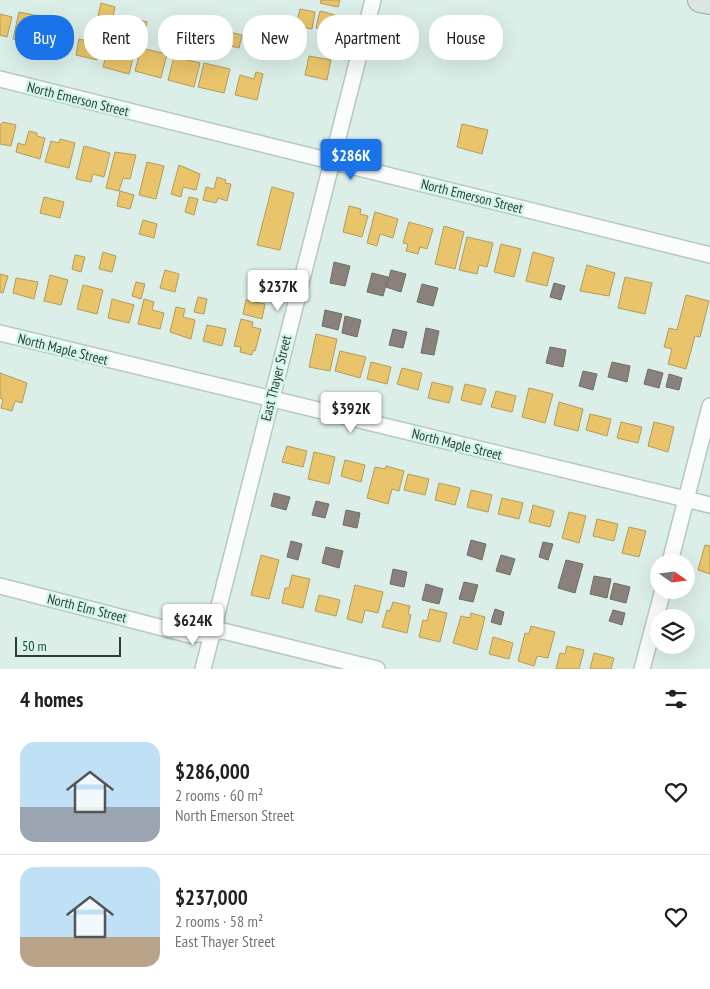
<!DOCTYPE html>
<html lang="en">
<head>
<meta charset="utf-8">
<style>
	:root { --surface:#fff; --page:#f6f6f6; --text:#202124; --muted:#757577; --line:#e0e0e0; --accent:#1a73e8 }
	body { margin:0; font-family:"PT Sans Narrow",sans-serif; background:var(--page); color:var(--text); height:100vh; display:flex; flex-direction:column; font-size:19px; white-space:nowrap }
	* { box-sizing:border-box; margin:0 }
	p { font-size:16px; color:var(--muted) }
	.icon { flex:none; width:28px; height:28px; fill:none; stroke:currentColor; stroke-width:2; stroke-linecap:round; stroke-linejoin:round }
	.map { position:relative; height:669px; overflow:hidden }
	.drawer { display:flex; flex-direction:column; background:var(--surface); flex:1 }
	.drawer>* { flex:none }
	.top-card { position:absolute; left:15px; top:15px; width:680px; height:45px; display:flex; gap:10px }
	.needle { width:32px; rotate:104deg }
	.buttons { position:absolute; left:650px; top:554px; display:grid; gap:10px }
	.buttons a { display:grid; place-items:center; width:45px; height:45px; border-radius:50%; background:var(--surface); box-shadow:0 5px 20px #0002; font-size:25px }
	.scale { position:absolute; left:15px; bottom:12px; width:106px; box-sizing:border-box; padding-left:5px; border:2px solid #2f3d38; border-top:0; font-size:14px; line-height:18px; white-space:nowrap; color:#2f3d38; -webkit-text-stroke:4px #d3f7ea; paint-order:stroke }
	.price { position:absolute; translate:-50% -42px; padding:0 11px; border-radius:5px; background:#fff; color:#222; font-size:16px; line-height:32px; filter:drop-shadow(0 1px 2px #0008) }
	.price::after { content:''; position:absolute; left:50%; top:30px; width:15px; height:11px; margin-left:-8px; background:inherit; clip-path:polygon(0 0,100% 0,50% 100%) }
	.price.active { background:var(--accent); color:#fff }
	ul { padding:0; list-style:none }
	li { display:flex; align-items:center; gap:15px; height:125px; padding:0 20px }
	li+li { border-top:1px solid var(--line) }
	li span { display:grid; place-items:center; flex:none; width:140px; height:100px; border-radius:15px; color:#555 }
	li>.icon { margin-inline-start:auto }
	span .icon { width:60px; height:60px; fill:#fffc; stroke-width:1 }
	li b { font-size:21px }
	h2 { display:flex; justify-content:space-between; align-items:center; height:60px; padding:0 20px; font-size:21px }
	.pill { padding:0 18px; border-radius:20px; background:var(--surface); box-shadow:0 5px 20px #0002; font-size:18px; line-height:45px }
	.pill.active { background:var(--accent); color:#fff }
	.map>svg:first-child { display:block }
	.homes { fill:#e9c46a; stroke:#b19c5b }
	.industry { fill:#8a817c; stroke:#6f6d68 }
	.lines { fill:none; stroke-linecap:round; stroke-linejoin:round }
	.minor-casing { stroke:#b7c7c1; stroke-width:18 }
	.primary-casing { stroke:#91a9a2; stroke-width:26 }
	.minor { stroke:#fafdfc; stroke-width:15 }
	.primary { stroke:#dbe6e2; stroke-width:24 }
	.labels { text-anchor:middle; dominant-baseline:central; stroke-width:5; stroke-linejoin:round; paint-order:stroke }
	.street-label { font-size:14px; fill:#2f3d38; stroke:#d3f7ea }
</style>
</head>
<body>
<div class="map">
<svg width="710" height="669" viewBox="0 0 710 669">
	<rect width="100%" height="100%" fill="#dbefe8"/>
	<g class="homes">
		<polygon points="321,0 340,0 338,7 320,3"/>
		<polygon points="101,3 115,7 111,25 97,22"/>
		<polygon points="300,9 315,12 312,29 296,26"/>
		<polygon points="320,11 335,15 330,32 316,28"/>
		<polygon points="19,12 39,16 33,43 13,39"/>
		<polygon points="0,14 12,17 7,37 0,35"/>
		<polygon points="129,17 147,22 143,38 125,33"/>
		<polygon points="57,19 68,22 66,29 73,31 67,53 43,46 48,25 55,26"/>
		<polygon points="163,25 177,28 173,46 159,43"/>
		<polygon points="229,32 242,35 239,48 226,45"/>
		<polygon points="79,39 101,44 97,60 76,55"/>
		<polygon points="109,43 135,50 129,74 103,67"/>
		<polygon points="141,48 167,54 161,78 135,71"/>
		<polygon points="309,56 331,60 327,80 305,75"/>
		<polygon points="174,57 200,63 194,87 168,80"/>
		<polygon points="204,63 230,69 224,93 198,87"/>
		<polygon points="256,72 263,74 257,100 235,95 240,75 254,79"/>
		<polygon points="3,122 16,125 11,146 0,144 0,125"/>
		<polygon points="462,124 488,130 482,154 457,147"/>
		<polygon points="29,131 37,133 37,136 45,138 40,159 16,152 18,143 25,145"/>
		<polygon points="60,139 75,143 69,168 45,162 51,141 59,143"/>
		<polygon points="84,146 110,153 104,177 93,174 91,182 76,179"/>
		<polygon points="115,152 136,155 130,179 123,178 119,191 106,188"/>
		<polygon points="147,162 164,166 156,199 139,195"/>
		<polygon points="179,165 200,174 196,190 183,187 181,197 171,194"/>
		<polygon points="217,177 226,180 225,183 231,184 227,201 218,198 216,203 203,200 206,187 214,189"/>
		<polygon points="272,187 294,193 280,250 257,245"/>
		<polygon points="120,191 134,195 130,209 117,206"/>
		<polygon points="44,197 64,202 60,218 40,213"/>
		<polygon points="189,197 198,199 194,215 185,212"/>
		<polygon points="349,206 361,209 360,214 368,216 362,237 343,232"/>
		<polygon points="375,212 398,219 393,238 380,234 377,246 367,243"/>
		<polygon points="143,220 157,224 154,238 139,234"/>
		<polygon points="409,222 433,229 427,249 420,247 418,254 406,251 408,244 403,243"/>
		<polygon points="444,226 464,232 455,269 435,264"/>
		<polygon points="467,237 493,243 487,267 479,265 477,274 459,270"/>
		<polygon points="501,244 521,249 514,277 494,272"/>
		<polygon points="103,252 116,256 112,272 99,269"/>
		<polygon points="533,252 554,258 547,286 526,281"/>
		<polygon points="75,255 85,257 81,272 72,269"/>
		<polygon points="587,265 615,273 609,296 580,291"/>
		<polygon points="165,270 179,274 175,292 160,288"/>
		<polygon points="0,274 8,276 3,293 0,292"/>
		<polygon points="50,275 68,280 61,305 44,301"/>
		<polygon points="625,277 652,283 645,314 618,308"/>
		<polygon points="16,278 38,282 34,299 13,293"/>
		<polygon points="136,282 145,284 141,299 132,296"/>
		<polygon points="83,285 103,290 97,314 77,309"/>
		<polygon points="686,295 709,301 700,337 695,336 686,369 668,364 672,349 664,347 669,328 677,330"/>
		<polygon points="198,297 207,299 204,314 194,312"/>
		<polygon points="112,299 134,305 129,323 108,318"/>
		<polygon points="144,299 154,302 152,310 164,313 160,329 138,324"/>
		<polygon points="246,300 265,304 262,319 243,314"/>
		<polygon points="176,307 185,309 183,317 195,320 191,339 170,332"/>
		<polygon points="241,319 253,322 252,327 261,329 255,351 253,350 252,355 240,352 241,347 234,346"/>
		<polygon points="207,325 226,329 222,346 203,341"/>
		<polygon points="316,334 337,339 330,371 309,367"/>
		<polygon points="340,351 366,357 360,378 335,371"/>
		<polygon points="371,362 391,367 387,384 367,379"/>
		<polygon points="402,368 422,373 418,390 397,384"/>
		<polygon points="0,373 27,383 22,403 15,401 12,411 1,408 3,399 0,398"/>
		<polygon points="432,382 453,387 449,403 428,398"/>
		<polygon points="465,384 486,389 481,405 461,400"/>
		<polygon points="529,388 553,394 545,423 522,417"/>
		<polygon points="496,391 516,396 512,412 491,407"/>
		<polygon points="559,402 583,409 578,431 554,425"/>
		<polygon points="590,414 611,419 607,436 586,430"/>
		<polygon points="621,422 642,427 638,443 617,438"/>
		<polygon points="654,422 674,427 668,452 648,446"/>
		<polygon points="287,446 307,451 303,467 282,462"/>
		<polygon points="314,452 335,457 329,484 308,479"/>
		<polygon points="345,460 365,465 361,482 341,476"/>
		<polygon points="386,466 404,471 399,491 392,489 388,504 367,498 375,467 385,469"/>
		<polygon points="408,474 429,479 425,495 404,490"/>
		<polygon points="439,483 460,488 455,505 435,500"/>
		<polygon points="471,490 492,495 488,512 467,507"/>
		<polygon points="502,498 523,503 519,519 498,514"/>
		<polygon points="533,505 554,511 550,527 529,522"/>
		<polygon points="569,512 586,516 579,543 562,538"/>
		<polygon points="597,519 618,524 614,541 593,536"/>
		<polygon points="629,527 646,531 639,557 622,553"/>
		<polygon points="705,545 710,546 710,574 698,570"/>
		<polygon points="261,555 279,560 269,599 251,595"/>
		<polygon points="292,575 310,579 303,608 282,603 285,588 289,588"/>
		<polygon points="355,585 383,592 378,613 365,610 362,623 347,619"/>
		<polygon points="319,595 340,600 336,616 315,611"/>
		<polygon points="393,602 410,606 408,614 411,615 407,633 382,627 387,610 390,611"/>
		<polygon points="430,609 447,613 440,642 419,637 423,620 427,621"/>
		<polygon points="471,613 485,617 477,650 453,643 461,616 470,618"/>
		<polygon points="531,626 555,632 548,658 537,656 534,666 518,661 525,633 529,634"/>
		<polygon points="493,637 513,643 509,659 489,654"/>
		<polygon points="567,646 584,650 579,669 556,669 560,653 565,654"/>
		<polygon points="594,653 614,658 611,669 590,669"/>
	</g>
	<g class="industry">
		<polygon points="334,262 350,266 345,286 330,283"/>
		<polygon points="391,270 406,274 401,292 386,287"/>
		<polygon points="372,273 388,277 383,296 367,292"/>
		<polygon points="554,283 565,286 561,300 550,297"/>
		<polygon points="422,284 438,288 433,306 417,302"/>
		<polygon points="325,310 342,314 338,330 322,326"/>
		<polygon points="345,316 361,320 357,337 342,333"/>
		<polygon points="426,328 439,331 434,355 421,353"/>
		<polygon points="393,329 407,332 403,348 389,345"/>
		<polygon points="550,347 566,350 563,367 546,363"/>
		<polygon points="612,362 630,366 627,382 608,377"/>
		<polygon points="648,369 663,373 659,388 644,384"/>
		<polygon points="583,371 597,374 593,390 579,386"/>
		<polygon points="669,374 682,378 679,390 666,387"/>
		<polygon points="274,493 290,497 286,510 271,506"/>
		<polygon points="316,501 329,504 325,518 312,515"/>
		<polygon points="346,510 360,513 357,528 343,525"/>
		<polygon points="471,540 486,544 482,560 467,555"/>
		<polygon points="291,541 302,544 298,560 287,557"/>
		<polygon points="543,542 553,544 548,560 539,557"/>
		<polygon points="326,547 343,551 339,568 322,563"/>
		<polygon points="501,555 515,559 510,575 496,571"/>
		<polygon points="566,560 583,564 575,593 558,588"/>
		<polygon points="393,569 407,572 404,587 390,584"/>
		<polygon points="594,576 611,579 607,598 590,594"/>
		<polygon points="464,582 478,585 473,602 459,599"/>
		<polygon points="614,583 630,587 626,603 610,599"/>
		<polygon points="426,584 443,589 439,604 422,600"/>
		<polygon points="495,609 504,612 501,625 491,622"/>
		<polygon points="613,610 625,613 622,625 609,621"/>
	</g>
	<g class="lines">
		<g class="minor-casing">
			<g id="minor">
				<polyline points="0,79 710,255"/>
				<polyline points="0,333 710,505"/>
				<polyline points="670,562 710,406"/>
				<polyline points="0,586 190,635 223,631 377,669"/>
				<polyline points="203,669 373,0"/>
				<polyline points="642,669 663,590"/>
			</g>
		</g>
		<g class="primary-casing">
			<polyline id="primary" points="700,0 710,2"/>
		</g>
		<use href="#minor" class="minor"/>
		<use href="#primary" class="primary"/>
	</g>
	<g class="labels">
		<g class="street-label">
			<text transform="translate(78 99) rotate(14)">North Emerson Street</text>
			<text transform="translate(472 196) rotate(14)">North Emerson Street</text>
			<text transform="translate(63 349) rotate(14)">North Maple Street</text>
			<text transform="translate(276 378) rotate(-76)">East Thayer Street</text>
			<text transform="translate(457 444) rotate(14)">North Maple Street</text>
			<text transform="translate(87 608) rotate(14)">North Elm Street</text>
		</g>
	</g>
</svg>
<div class="buttons">
<a><svg class="needle" viewBox="-14 -14 28 28"><path d="M0-13l5 13h-10z" fill="#e53935"/><path d="M0 13l5-13h-10z" fill="#757577"/></svg></a>
<a><svg class="icon" aria-label="layers" viewBox="0 0 24 24"><path d="M12 4l9 5-9 5-9-5zM3 14l9 5 9-5"/></svg></a>
</div>
<div class="scale">50 m</div>
<b class="price active" style="left:351px;top:181px">$286K</b>
<b class="price" style="left:278px;top:312px">$237K</b>
<b class="price" style="left:351px;top:434px">$392K</b>
<b class="price" style="left:193px;top:646px">$624K</b>
<div class="top-card">
<a class="pill active">Buy</a>
<a class="pill">Rent</a>
<a class="pill">Filters</a>
<a class="pill">New</a>
<a class="pill">Apartment</a>
<a class="pill">House</a>
</div>
</div>
<section class="drawer">
<h2>4 homes<svg class="icon" aria-label="filters" viewBox="0 0 24 24"><path d="M4 7h16M4 17h16"/><circle cx="9" cy="7" r="2"/><circle cx="15" cy="17" r="2"/></svg></h2>
<ul>
<li><span style="background:linear-gradient(#bfe0f5 65%,#9aa5b1 0)"><svg class="icon" aria-label="home" viewBox="0 0 24 24"><path d="M3 11l9-7 9 7M6 9v11h12V9"/></svg></span><div><b>$286,000</b><p>2 rooms · 60 m²</p><p>North Emerson Street</p></div><svg class="icon" aria-label="heart" viewBox="0 0 24 24"><path d="M12 20l-8-8c-3-5 5-10 8-4 3-6 11-1 8 4z"/></svg></li>
<li><span style="background:linear-gradient(#bfe0f5 70%,#b9a48a 0)"><svg class="icon" aria-label="home" viewBox="0 0 24 24"><path d="M3 11l9-7 9 7M6 9v11h12V9"/></svg></span><div><b>$237,000</b><p>2 rooms · 58 m²</p><p>East Thayer Street</p></div><svg class="icon" aria-label="heart" viewBox="0 0 24 24"><path d="M12 20l-8-8c-3-5 5-10 8-4 3-6 11-1 8 4z"/></svg></li>
</ul>
</section>
</body>
</html>
